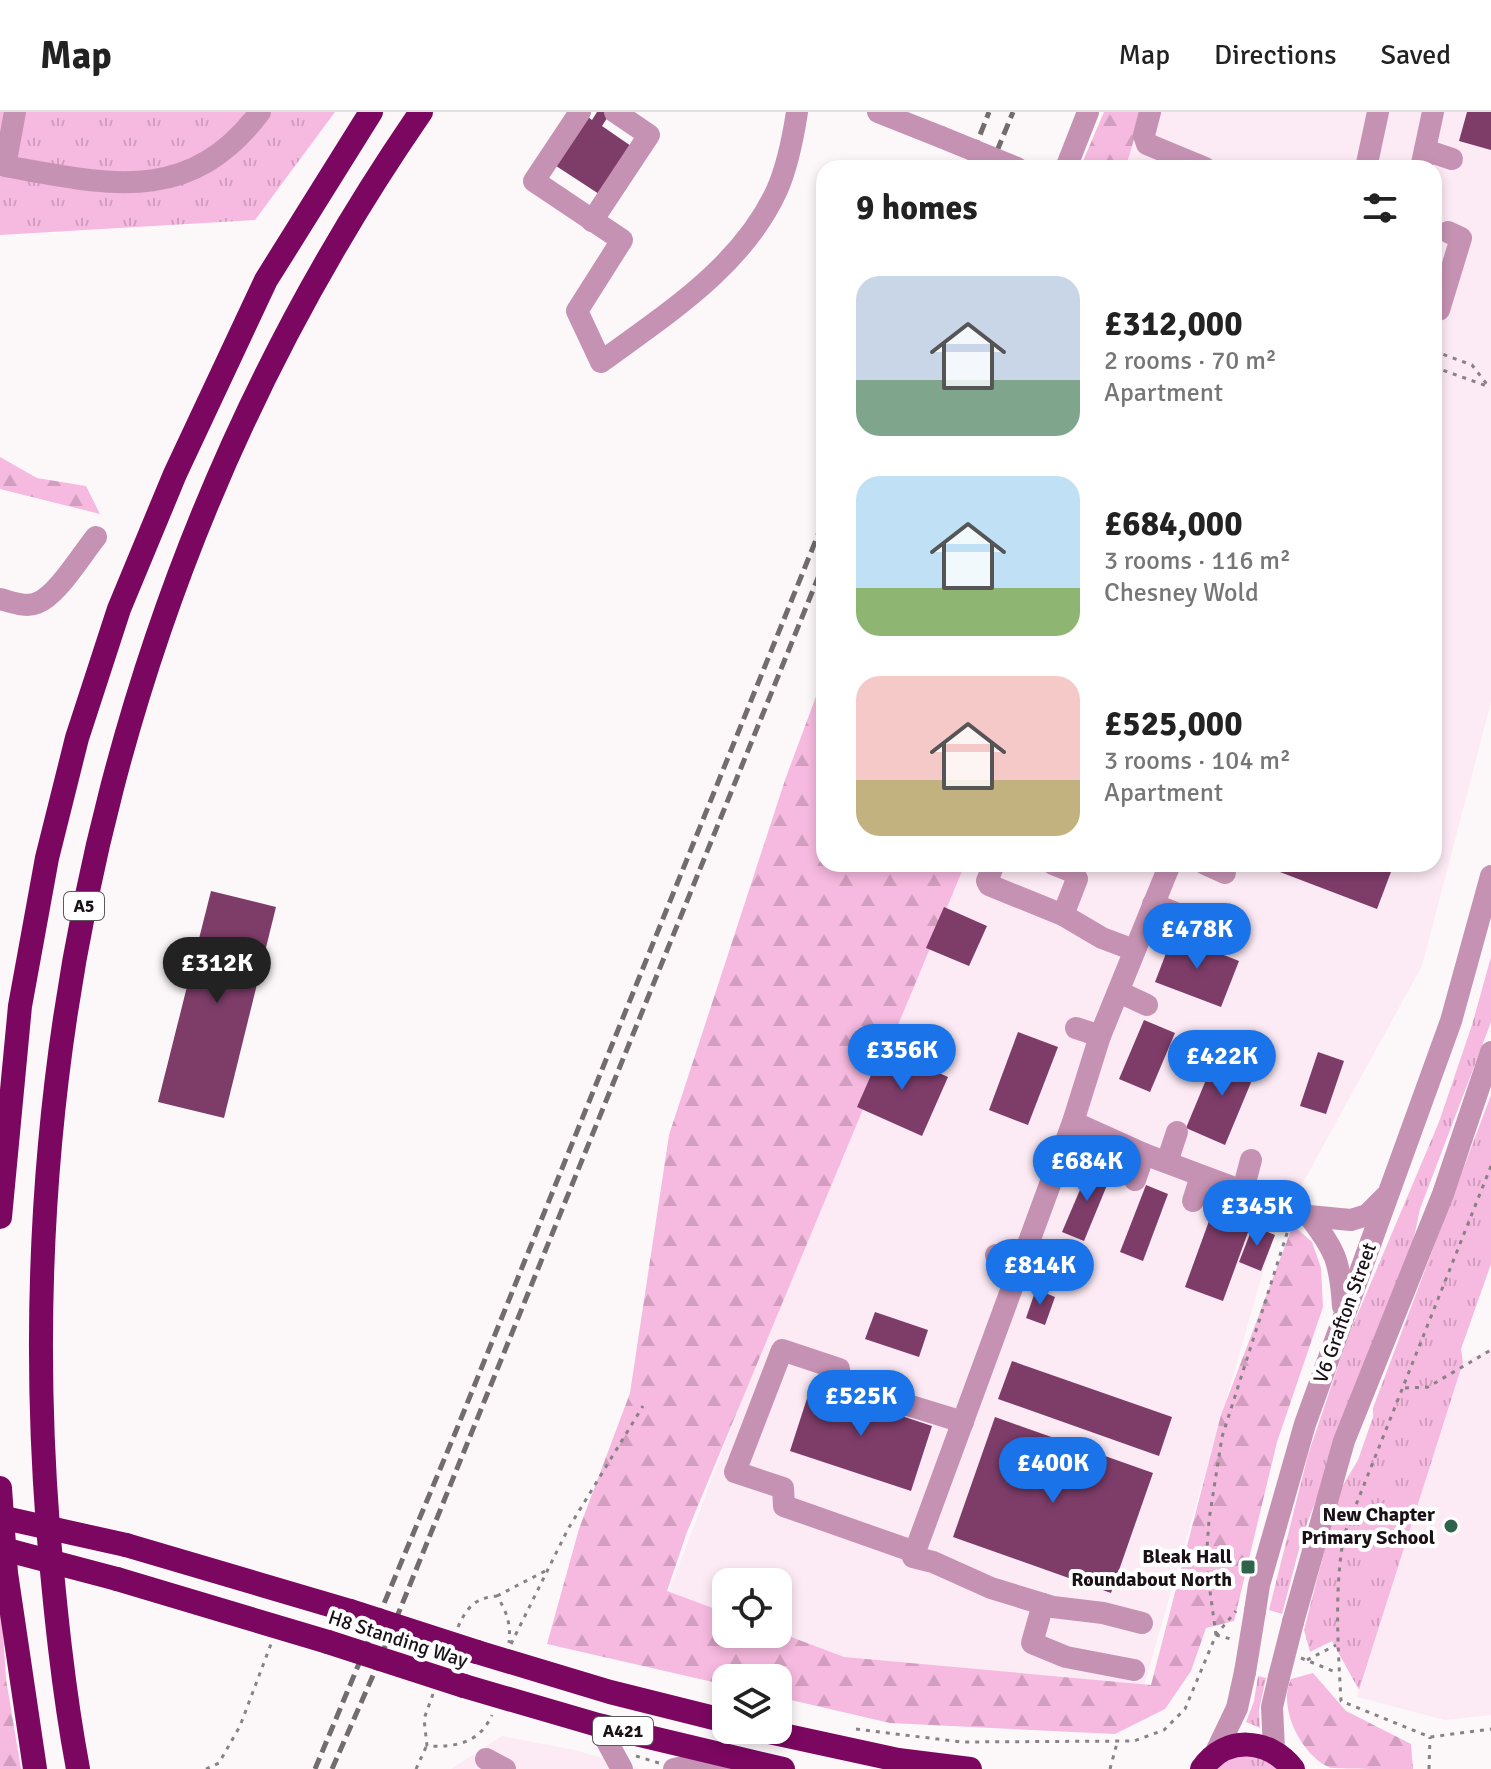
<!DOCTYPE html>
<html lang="en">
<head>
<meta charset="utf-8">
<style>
	:root { --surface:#fff; --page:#f2f2f2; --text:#222; --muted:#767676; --line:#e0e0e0; --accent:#1a73e8 }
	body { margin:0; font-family:Signika,sans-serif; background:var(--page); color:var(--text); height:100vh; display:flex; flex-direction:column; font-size:30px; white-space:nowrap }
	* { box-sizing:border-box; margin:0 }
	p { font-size:26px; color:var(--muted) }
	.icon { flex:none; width:44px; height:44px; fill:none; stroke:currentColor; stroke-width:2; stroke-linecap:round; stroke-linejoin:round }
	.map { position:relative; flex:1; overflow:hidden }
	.details { position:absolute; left:816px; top:48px; width:626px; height:712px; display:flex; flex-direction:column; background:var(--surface); border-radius:24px; box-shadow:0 4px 12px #0003 }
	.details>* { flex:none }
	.buttons { position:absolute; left:712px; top:1456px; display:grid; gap:16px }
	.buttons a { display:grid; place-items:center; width:80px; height:80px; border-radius:16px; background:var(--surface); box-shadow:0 4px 12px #0003; font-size:40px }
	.price { position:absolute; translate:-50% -68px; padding:0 18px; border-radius:28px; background:var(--accent); color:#fff; font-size:26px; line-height:52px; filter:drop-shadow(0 2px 4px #0008) }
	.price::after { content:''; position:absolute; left:50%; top:48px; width:24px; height:18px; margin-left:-12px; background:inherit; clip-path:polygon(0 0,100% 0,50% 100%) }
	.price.selected { background:#222; color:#fff }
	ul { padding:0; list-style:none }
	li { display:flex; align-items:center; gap:24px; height:200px; padding:0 40px }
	li span { display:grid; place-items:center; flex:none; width:224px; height:160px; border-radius:24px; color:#555 }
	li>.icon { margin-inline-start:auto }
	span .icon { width:96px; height:96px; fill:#fffc; stroke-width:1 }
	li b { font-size:34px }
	h2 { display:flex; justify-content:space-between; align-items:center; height:96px; padding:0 40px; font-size:34px }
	header { display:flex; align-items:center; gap:48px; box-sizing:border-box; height:112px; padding:0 40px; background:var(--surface); border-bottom:2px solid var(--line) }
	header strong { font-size:38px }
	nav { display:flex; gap:44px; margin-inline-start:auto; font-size:28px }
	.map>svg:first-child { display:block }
	.built { fill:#fceaf4 }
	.grass { fill:url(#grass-tufts) }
	.forest { fill:url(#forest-firs) }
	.building { fill:#7e3d69 }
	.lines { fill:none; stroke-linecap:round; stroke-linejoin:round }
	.path { stroke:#888286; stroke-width:3; stroke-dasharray:4 6; stroke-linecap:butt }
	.minor { stroke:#c692b3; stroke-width:22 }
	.highway { stroke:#7c0761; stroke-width:24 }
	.rail { stroke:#726c6f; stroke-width:5; stroke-dasharray:12 6; stroke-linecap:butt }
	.minor-bridge { stroke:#c692b3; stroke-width:22 }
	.highway-bridge { stroke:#7c0761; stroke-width:24 }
	.poi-dot { fill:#2e644b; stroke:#fff; stroke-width:3 }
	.labels { text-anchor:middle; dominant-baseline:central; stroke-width:8; stroke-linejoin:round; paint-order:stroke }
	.shield { fill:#fff; stroke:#5f595d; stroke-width:2 }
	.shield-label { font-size:18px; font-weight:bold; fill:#1a1217 }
	.street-label { font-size:20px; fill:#1a1217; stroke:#fff }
	.poi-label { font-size:20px; font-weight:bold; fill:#1a1217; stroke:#fff; text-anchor:end }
</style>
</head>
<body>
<header>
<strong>Map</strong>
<nav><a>Map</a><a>Directions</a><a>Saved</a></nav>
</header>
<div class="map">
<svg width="1491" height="1657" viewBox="0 0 1491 1657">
	<defs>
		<pattern id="grass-tufts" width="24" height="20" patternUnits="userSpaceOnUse" patternTransform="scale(2)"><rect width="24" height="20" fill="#f6b9df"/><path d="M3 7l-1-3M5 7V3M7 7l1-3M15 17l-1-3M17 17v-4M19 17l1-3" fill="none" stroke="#d29ebf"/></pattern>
		<pattern id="forest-firs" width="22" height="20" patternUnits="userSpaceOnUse" patternTransform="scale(2)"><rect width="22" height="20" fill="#f6b9df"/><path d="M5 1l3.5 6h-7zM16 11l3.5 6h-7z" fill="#d29ebf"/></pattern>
	</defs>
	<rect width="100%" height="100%" fill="#fcf8fa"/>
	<g class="built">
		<polygon points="1142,0 1491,0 1491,590 1422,854 1273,1125 1143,1577 842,1546 778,1522 778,1470 726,1470 726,1504 668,1482 852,999 955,752 1434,752 1434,56 1140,56 1127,51"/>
		<polygon points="1491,1236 1491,1603 1445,1608 1357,1585 1463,1250"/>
		<polygon points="502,1624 575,1638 640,1657 451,1657"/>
	</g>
	<g class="grass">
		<polygon points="0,0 335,0 255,108 0,123"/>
		<polygon points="1491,845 1491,910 1420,1097 1410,1144 1303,1422 1282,1502 1269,1498 1308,1343 1348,1225 1439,1010 1472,913"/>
		<polygon points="1491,983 1491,1152 1461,1237 1463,1250 1359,1578 1332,1529 1310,1540 1304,1518 1340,1378 1358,1348 1373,1305 1373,1296"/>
		<polygon points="1258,1564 1266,1566 1259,1598 1260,1616 1246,1610 1254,1589"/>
		<polygon points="1257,1642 1283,1657 1217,1657 1230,1646"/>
	</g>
	<g class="forest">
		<polygon points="1104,0 1142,0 1127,51 1140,56 1080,56"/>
		<polygon points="0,345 37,366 86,374 100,402 0,377"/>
		<polygon points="824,563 824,752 965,752 687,1420 667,1479 726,1501 726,1522 778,1520 844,1545 1151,1573 1221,1303 1293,1113 1312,1130 1321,1156 1323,1195 1277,1330 1234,1509 1206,1516 1191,1559 1165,1597 1115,1622 890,1611 778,1585 778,1566 726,1566 726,1573 547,1532 579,1417 630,1281 669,1023 785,668"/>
		<polygon points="0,1474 6,1567 21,1657 0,1657"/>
		<path d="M1313,1561L1346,1599L1411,1632L1413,1657C1395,1657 1345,1657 1331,1656C1302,1645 1277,1595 1291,1567Z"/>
	</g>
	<g class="building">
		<polygon points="597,0 611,0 602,14 631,34 599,82 550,50 583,1 592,8"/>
		<polygon points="1467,0 1491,0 1491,38 1459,29"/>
		<polygon points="1259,752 1394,752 1377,797"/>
		<polygon points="211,779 276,795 224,1006 158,990"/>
		<polygon points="944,795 987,814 969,854 926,836"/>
		<polygon points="1173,823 1239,849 1221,895 1155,870"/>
		<polygon points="1144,908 1175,921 1150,980 1119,967"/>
		<polygon points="1018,920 1058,935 1028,1013 989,998"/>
		<polygon points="883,936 948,965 922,1024 857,995"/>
		<polygon points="1218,939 1257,956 1225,1033 1186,1016"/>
		<polygon points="1318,940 1344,949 1326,1002 1300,994"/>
		<polygon points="1091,1052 1112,1061 1084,1129 1062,1120"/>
		<polygon points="1146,1073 1168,1082 1143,1149 1120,1140"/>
		<polygon points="1213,1098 1251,1112 1223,1189 1185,1175"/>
		<polygon points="1253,1114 1275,1123 1261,1159 1239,1150"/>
		<polygon points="1036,1177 1055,1185 1045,1213 1026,1206"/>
		<polygon points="875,1200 928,1218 919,1245 865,1227"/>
		<polygon points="1012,1249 1172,1305 1159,1344 998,1287"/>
		<polygon points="811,1274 932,1314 911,1379 790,1339"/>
		<polygon points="995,1305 1153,1361 1111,1481 953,1425"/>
	</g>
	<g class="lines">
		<g class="path">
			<polyline points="1434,239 1472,253 1489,275"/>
			<polyline points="1434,255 1487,274"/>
			<path d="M1491,1054L1344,1423C1334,1478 1338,1534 1341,1589L1430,1625L1491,1617"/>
			<polyline points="1405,1276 1428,1275 1491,1238"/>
			<polyline points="497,1484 549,1457"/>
			<path d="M458,1515C467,1495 475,1486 497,1484C507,1500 511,1512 509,1531"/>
			<polyline points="1216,1523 1206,1450 1209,1408 1222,1325 1289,1115"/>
			<polyline points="1216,1523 1231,1527"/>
			<polyline points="511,1532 568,1417 643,1294"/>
			<polyline points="1301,1546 1338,1561"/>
			<polyline points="1307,1548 1336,1533"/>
			<path d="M433,1582L424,1607L427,1634C455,1635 479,1632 492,1603"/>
			<polyline points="856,1617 961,1630 1134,1629 1164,1618 1185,1597 1216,1523 1236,1499"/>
			<polyline points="636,1644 659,1651"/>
			<polyline points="206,1657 219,1651 240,1614 271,1532"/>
			<polyline points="416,1657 426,1635"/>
			<polyline points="1110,1657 1117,1631"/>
			<polyline points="1429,1657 1430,1625"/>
		</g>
		<g class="minor">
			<path d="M15,0L5,54C106,72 189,95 260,0"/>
			<path d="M580,0L534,69L622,128L577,199L601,250C666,202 742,155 777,78C788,53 793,26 797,0"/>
			<polyline points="878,0 941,25"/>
			<polyline points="1150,0 1144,23 1147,32 1205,56"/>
			<polyline points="1425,38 1452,47"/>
			<polyline points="1066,56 1088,0"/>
			<polyline points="1366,56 1378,0"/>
			<polyline points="1421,56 1433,0"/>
			<polyline points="592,109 649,23 615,0"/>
			<polyline points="1434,198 1439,198 1461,126 1448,120"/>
			<path d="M0,487C12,490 26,496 37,491C57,484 82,442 96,425"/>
			<polyline points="994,752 987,769 989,773 1063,803 1102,826 1134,838"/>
			<polyline points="1053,752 1073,760 1077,767 1063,803"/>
			<polyline points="1205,752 1225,761"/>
			<polyline points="1153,792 1185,805"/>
			<polyline points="1119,880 1147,893"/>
			<polyline points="1076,916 1100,924"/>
			<polyline points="1073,1010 1144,1042 1309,1104 1351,1108 1367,1103 1385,1085"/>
			<polyline points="1167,1050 1177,1020"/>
			<polyline points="1135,1068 1144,1042"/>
			<polyline points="1243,1078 1251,1048"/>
			<polyline points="1193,1089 1201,1064"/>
			<path d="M1309,1104C1336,1139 1340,1150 1343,1194"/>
			<polyline points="1027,1135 1052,1147"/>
			<polyline points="996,1143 1018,1153"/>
			<polyline points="915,1440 784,1394 783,1376 735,1360 782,1238 839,1257 839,1272 963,1310"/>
			<polyline points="1043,1492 1032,1531 1066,1545 1134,1558"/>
			<polyline points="1255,1499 1259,1473 1305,1312 1451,909 1491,764"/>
			<polyline points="1293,1510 1344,1329 1443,1082 1491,940"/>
			<polyline points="1142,1511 1103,1501 1053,1495 991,1476 933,1450 913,1445 1073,1010 1100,924 1170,752"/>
			<polyline points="598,1613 622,1657"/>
			<polyline points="1274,1638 1272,1595 1279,1565"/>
			<polyline points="1215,1642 1237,1596 1245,1560"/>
			<polyline points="486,1647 505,1657"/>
			<polyline points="674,1657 732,1645"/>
		</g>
		<g class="highway">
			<polyline points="0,1105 20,894 47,746 77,626 119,497 175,362 266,168 371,0"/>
			<polyline points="0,1376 6,1461 35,1657"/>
			<polyline points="126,1433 350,1499"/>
			<polyline points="117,1467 328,1530"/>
			<polyline points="477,1540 610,1580 726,1609"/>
			<polyline points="464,1574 598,1613 783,1657"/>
			<polyline points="760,1618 898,1648 970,1657"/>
			<path d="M78,1657C63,1577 55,1495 48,1415C9,912 134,416 421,0"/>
			<path d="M1202,1657C1225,1623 1269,1626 1293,1657"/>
		</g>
		<g class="rail">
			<polyline points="967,56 989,0"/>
			<polyline points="990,56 1013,0"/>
			<polyline points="315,1657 456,1319 824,408"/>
			<polyline points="332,1657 375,1559 824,451"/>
		</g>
		<g class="minor-bridge">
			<polyline points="941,25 1017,56"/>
			<polyline points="1245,1560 1255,1499"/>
			<polyline points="1279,1565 1293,1510"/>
		</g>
		<g class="highway-bridge">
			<polyline points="0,1405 126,1433"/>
			<polyline points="0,1436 117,1467"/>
			<polyline points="350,1499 477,1540"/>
			<polyline points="328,1530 464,1574"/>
		</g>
	</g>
	<g class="poi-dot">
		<circle cx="1451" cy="1414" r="8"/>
		<rect x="1240" y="1447" width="16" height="16" rx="4"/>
	</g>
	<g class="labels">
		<g class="shield">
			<rect x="64" y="780" width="40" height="28" rx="6"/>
			<rect x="593" y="1605" width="60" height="28" rx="6"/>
		</g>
		<g class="shield-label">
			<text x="84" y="794">A5</text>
			<text x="623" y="1619">A421</text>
		</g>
		<g class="street-label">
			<text transform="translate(1345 1201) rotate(-70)">V6 Grafton Street</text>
			<text transform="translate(398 1527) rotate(18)">H8 Standing Way</text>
		</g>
		<g class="poi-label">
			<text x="1435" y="1402">New Chapter<tspan x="1435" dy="23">Primary School</tspan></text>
			<text x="1232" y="1444">Bleak Hall<tspan x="1232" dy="23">Roundabout North</tspan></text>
		</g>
	</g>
</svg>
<div class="buttons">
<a><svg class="icon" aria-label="locate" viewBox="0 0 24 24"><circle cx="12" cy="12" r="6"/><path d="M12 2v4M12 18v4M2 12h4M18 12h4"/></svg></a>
<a><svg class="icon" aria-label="layers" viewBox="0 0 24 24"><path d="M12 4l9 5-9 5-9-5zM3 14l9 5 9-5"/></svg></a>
</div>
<b class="price" style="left:1197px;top:859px">£478K</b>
<b class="price selected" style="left:217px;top:893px">£312K</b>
<b class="price" style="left:902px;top:980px">£356K</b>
<b class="price" style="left:1222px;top:986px">£422K</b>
<b class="price" style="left:1087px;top:1091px">£684K</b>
<b class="price" style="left:1257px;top:1136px">£345K</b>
<b class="price" style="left:1040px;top:1195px">£814K</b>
<b class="price" style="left:861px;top:1326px">£525K</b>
<b class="price" style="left:1053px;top:1393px">£400K</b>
<section class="details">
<h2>9 homes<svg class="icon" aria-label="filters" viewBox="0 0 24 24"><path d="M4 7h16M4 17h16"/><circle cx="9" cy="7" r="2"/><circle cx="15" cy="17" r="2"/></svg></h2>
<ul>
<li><span style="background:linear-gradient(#c9d6e8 65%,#7fa58c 0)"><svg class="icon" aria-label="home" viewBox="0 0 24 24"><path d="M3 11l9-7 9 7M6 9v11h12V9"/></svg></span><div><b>£312,000</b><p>2 rooms · 70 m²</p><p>Apartment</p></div></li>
<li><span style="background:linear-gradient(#bfe0f5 70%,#8fb573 0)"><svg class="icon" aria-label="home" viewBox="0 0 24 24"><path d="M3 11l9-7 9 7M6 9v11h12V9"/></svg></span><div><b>£684,000</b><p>3 rooms · 116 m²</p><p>Chesney Wold</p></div></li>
<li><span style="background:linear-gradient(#f6c9c9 65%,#c2b280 0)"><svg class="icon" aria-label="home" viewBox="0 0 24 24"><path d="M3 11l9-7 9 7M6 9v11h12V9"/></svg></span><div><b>£525,000</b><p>3 rooms · 104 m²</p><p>Apartment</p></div></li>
</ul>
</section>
</div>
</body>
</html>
